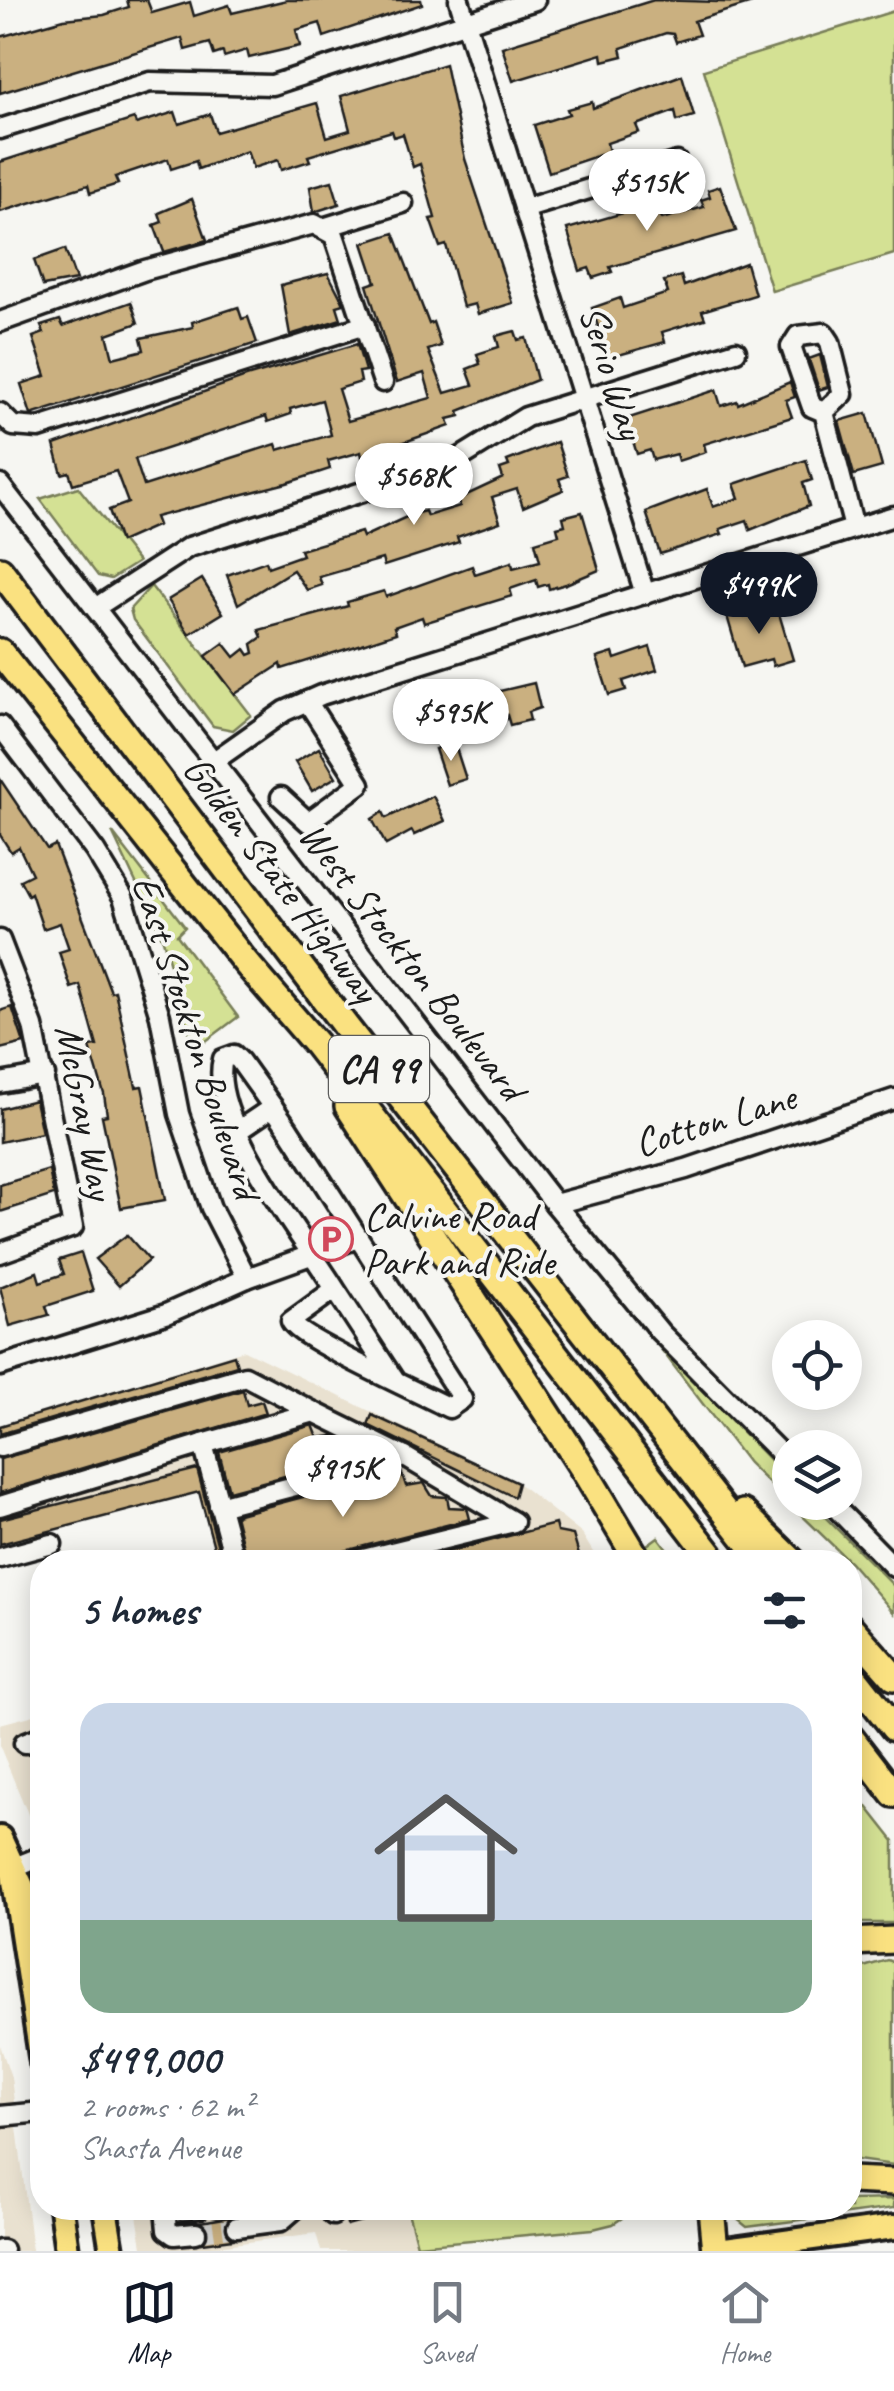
<!DOCTYPE html>
<html lang="en">
<head>
<meta charset="utf-8">
<style>
	:root { --surface:#fff; --page:#f6f6f7; --text:#1f2937; --muted:#747a83; --line:#e0e1e3; --accent:#111827 }
	body { margin:0; font-family:Caveat,sans-serif; background:var(--page); color:var(--text); height:100vh; display:flex; flex-direction:column; font-size:38px; white-space:nowrap }
	* { box-sizing:border-box; margin:0 }
	p { font-size:32px; color:var(--muted) }
	.icon { flex:none; width:55px; height:55px; fill:none; stroke:currentColor; stroke-width:2; stroke-linecap:round; stroke-linejoin:round }
	.map { position:relative; flex:1; overflow:hidden }
	.sheet { position:absolute; left:30px; top:1550px; width:832px; height:670px; display:flex; flex-direction:column; background:var(--surface); border-radius:40px; box-shadow:0 5px 25px #0003 }
	.sheet>* { flex:none }
	.buttons { position:absolute; left:772px; top:1320px; display:grid; gap:20px }
	.buttons a { display:grid; place-items:center; width:90px; height:90px; border-radius:50%; background:var(--surface); box-shadow:0 5px 25px #0003; font-size:50px }
	.price { position:absolute; translate:-50% -85px; padding:0 22px; border-radius:35px; background:#fff; color:#222; font-size:32px; line-height:65px; filter:drop-shadow(0 2px 5px #0008) }
	.price::after { content:''; position:absolute; left:50%; top:60px; width:30px; height:22px; margin-left:-15px; background:inherit; clip-path:polygon(0 0,100% 0,50% 100%) }
	.price.on { background:var(--accent); color:#fff }
	ul { padding:0; list-style:none }
	li { display:grid; align-content:center; gap:20px; height:530px; padding:0 50px }
	li+li { border-top:2px solid var(--line) }
	li span { display:grid; place-items:center; height:310px; border-radius:30px; color:#555 }
	li>.icon { margin-inline-start:auto }
	span .icon { width:180px; height:180px; fill:#fffc; stroke-width:1 }
	li b { font-size:42px }
	h2 { display:flex; justify-content:space-between; align-items:center; height:120px; padding:0 50px; font-size:42px }
	.tab-bar { display:flex; justify-content:space-around; align-items:center; height:140px; border-top:2px solid var(--line); background:var(--surface); font-size:28px; color:var(--muted) }
	.tab-bar a { display:grid; justify-items:center; gap:5px }
	.tab-bar .on { color:var(--accent) }
	.map>svg:first-child { display:block }
	.built { fill:#e9e1d0 }
	.green { fill:#d4e194; stroke:#787e58; stroke-width:2.5 }
	.building { fill:#cab080; stroke:#1c1c1c; stroke-width:2.5; fill-rule:evenodd }
	.lines { fill:none; stroke-linecap:round; stroke-linejoin:round }
	.minor-tunnel { stroke:#d5d5d2; stroke-width:18; stroke-dasharray:18 9; stroke-linecap:butt }
	.minor-casing { stroke:#1c1c1c; stroke-width:25 }
	.major-casing { stroke:#1c1c1c; stroke-width:30 }
	.highway-casing { stroke:#1c1c1c; stroke-width:32 }
	.minor { stroke:#f6f6f2; stroke-width:18 }
	.major { stroke:#fae180; stroke-width:22 }
	.highway { stroke:#fae180; stroke-width:25 }
	.labels { text-anchor:middle; dominant-baseline:central; stroke-width:8; stroke-linejoin:round; paint-order:stroke }
	.shield { fill:#f6f6f2; stroke:#5d5d5c; stroke-width:2.5 }
	.shield-label { font-size:38px; font-weight:bold; fill:#1c1c1c }
	.street-label { font-size:40px; fill:#1c1c1c; stroke:#f6f6f2 }
	.poi-label { font-size:40px; fill:#1c1c1c; stroke:#f6f6f2; text-anchor:start }
</style>
</head>
<body>
<div class="map">
<svg width="894" height="2251" viewBox="0 0 894 2251">
	<rect width="100%" height="100%" fill="#f6f6f2"/>
	<filter id="ink" filterUnits="userSpaceOnUse"><feTurbulence type="fractalNoise" baseFrequency=".01" numOctaves="2"/><feDisplacementMap in="SourceGraphic" scale="20" xChannelSelector="R" yChannelSelector="G"/><feConvolveMatrix kernelMatrix="1 2 1 2 8 2 1 2 1" color-interpolation-filters="sRGB"/></filter>
	<g filter="url(#ink)">
		<g class="built">
			<polygon points="244,1350 518,1483 582,1534 599,1562 218,1562 198,1492 0,1544 0,1426"/>
			<polygon points="42,1713 42,1830 35,1831 0,1747 0,1724"/>
			<polygon points="0,2045 11,2077 32,2251 0,2251"/>
			<polygon points="136,2208 483,2208 409,2212 417,2245 379,2251 321,2251 316,2233 180,2251 147,2251 142,2247"/>
		</g>
		<g class="green">
			<polygon points="894,11 894,254 772,291 704,70"/>
			<polygon points="78,487 138,562 111,579 98,576 40,499"/>
			<polygon points="151,586 251,715 233,730 213,726 133,620 130,609"/>
			<polygon points="112,832 185,927 177,935 238,1017 194,1050 163,940"/>
			<polygon points="657,1344 790,1481 790,1502 811,1503 894,1586 894,1613 850,1562 748,1463"/>
			<polygon points="658,1537 677,1562 650,1562 643,1548"/>
			<polygon points="850,1785 894,1841 894,1923 850,1923"/>
			<polygon points="887,1960 894,1962 894,2165 850,2159 850,1971"/>
			<polygon points="894,2199 894,2208 747,2227 736,2218 735,2208 850,2208 850,2200"/>
			<polygon points="483,2208 637,2208 613,2224 593,2229 417,2245 408,2212"/>
		</g>
		<g class="building">
			<polygon points="127,0 147,0 152,13 190,2 194,16 229,5 232,13 287,0 421,0 422,4 324,37 320,23 296,30 300,46 249,58 247,50 224,57 223,52 214,55 210,43 185,50 182,38 0,93 0,37 64,19 104,15 129,7"/>
			<polygon points="654,0 752,3 694,21 699,35 676,42 673,34 666,33 621,48 623,56 603,61 602,54 513,81 502,47"/>
			<polygon points="445,64 465,159 513,303 478,314 475,304 463,307 446,245 440,247 430,219 435,218 420,164 413,167 403,134 394,137 392,131 308,156 310,161 281,170 278,160 253,168 247,151 198,169 196,161 171,169 168,159 115,177 118,184 90,193 88,185 0,212 0,162 134,119 136,124 175,112 179,124 210,114 216,132 317,103 327,137 350,130 341,96"/>
			<polygon points="682,75 694,116 677,121 675,111 636,125 639,132 607,143 609,152 549,172 534,125 569,114 567,109 592,102 593,108"/>
			<polygon points="332,181 339,204 314,212 310,187"/>
			<polygon points="720,186 736,231 610,267 612,272 593,278 589,268 580,271 567,229 658,203 662,219 704,207 701,200 710,197 708,190"/>
			<polygon points="192,199 207,240 164,252 154,225 162,222 159,213"/>
			<path d="M394,233L429,324L433,322L441,346L428,350L445,393L473,385L467,369L480,364L477,354L499,347L496,336L515,331L518,340L526,338L537,380L459,411L460,416L448,419L450,426L362,457L361,452L328,461L330,469L287,483L155,517L158,525L120,542L109,510L128,503L116,471L73,484L69,472L62,474L54,445L246,377L357,344L365,371L359,372L361,382L338,389L348,421L431,398L424,373L397,382L367,285L376,282L363,243ZM322,400L331,435L278,450L276,444L144,486L135,459L266,416L268,422L291,414L290,409Z"/>
			<polygon points="65,249 76,280 43,286 34,260"/>
			<polygon points="746,263 755,295 702,311 705,319 662,332 665,342 608,358 592,308 620,298 623,308 668,293 664,281 681,276 684,286"/>
			<polygon points="328,273 344,304 337,306 341,319 290,335 281,285"/>
			<polygon points="131,302 138,323 107,334 113,358 144,350 141,338 193,327 192,322 238,307 242,319 248,317 257,343 31,415 21,384 46,376 33,337 44,333 41,326 60,320 63,326"/>
			<polygon points="807,354 809,359 820,355 828,387 819,390"/>
			<polygon points="790,382 795,397 786,400 792,417 704,444 706,452 678,461 676,454 653,460 650,450 637,454 626,419 716,390 721,406 737,401 738,404"/>
			<polygon points="867,413 882,467 854,475 839,421"/>
			<polygon points="557,442 568,476 559,479 563,490 523,507 517,489 492,497 500,522 457,537 459,542 384,566 382,559 319,577 322,585 307,590 293,570 238,604 227,575 266,561 268,567 302,555 300,550 361,532 363,537 413,514 425,511 427,516 460,506 458,499 503,478 500,469 509,466 507,461"/>
			<polygon points="806,460 812,480 803,483 809,506 750,530 747,520 720,529 722,534 660,554 646,512 707,489 713,507 739,498 734,484"/>
			<polygon points="582,512 599,570 566,584 549,589 548,584 538,587 536,580 510,589 512,596 424,623 422,617 394,627 396,633 353,647 282,669 281,664 235,694 206,656 224,643 235,657 245,649 249,655 254,653 252,644 262,637 259,630 348,606 347,602 384,591 386,597 472,566 475,574 512,562 513,568 540,561 535,542 559,535 557,527 565,525 563,517"/>
			<polygon points="202,579 223,613 189,634 168,600"/>
			<polygon points="742,604 745,617 777,607 793,660 773,666 771,659 742,667 725,609"/>
			<polygon points="650,647 657,670 623,681 626,690 609,695 597,658 613,653 615,659"/>
			<polygon points="534,683 540,708 528,712 530,720 510,725 507,715 490,720 483,695"/>
			<polygon points="451,697 458,723 439,729 432,703"/>
			<polygon points="454,742 466,779 447,785 435,749"/>
			<polygon points="319,748 336,777 312,791 295,762"/>
			<polygon points="0,779 47,849 55,845 111,992 115,991 136,1087 142,1086 165,1200 121,1208 102,1116 107,1115 104,1094 90,1047 97,1046 80,985 71,988 59,952 69,949 60,923 43,929 31,893 28,895 20,880 32,874 19,847 11,852 0,835"/>
			<polygon points="433,796 445,821 414,835 412,831 386,845 372,819 383,812 386,818"/>
			<polygon points="12,1007 24,1043 0,1049 0,1011"/>
			<polygon points="35,1100 42,1133 0,1142 0,1109"/>
			<polygon points="49,1170 54,1195 0,1212 0,1185"/>
			<polygon points="127,1235 149,1260 119,1286 95,1259"/>
			<polygon points="81,1253 93,1291 46,1306 49,1315 10,1326 0,1287 37,1272 40,1282 64,1274 59,1260"/>
			<polygon points="234,1355 237,1365 0,1434 0,1426"/>
			<polygon points="243,1390 247,1405 262,1401 266,1413 0,1493 0,1459"/>
			<polygon points="372,1415 518,1483 514,1497 368,1425"/>
			<polygon points="313,1425 318,1438 334,1436 337,1451 355,1446 359,1456 229,1491 219,1452"/>
			<polygon points="197,1469 222,1562 218,1562 199,1492 0,1544 0,1519"/>
			<polygon points="401,1471 406,1486 424,1483 432,1496 447,1497 449,1507 467,1508 470,1519 302,1562 247,1562 235,1515"/>
			<polygon points="555,1524 557,1532 573,1535 581,1562 424,1562 424,1558"/>
			<polygon points="344,2208 394,2208 395,2212 347,2225"/>
			<polygon points="230,2217 225,2230 233,2239 203,2243 208,2231 201,2222"/>
		</g>
		<g class="lines">
			<polyline class="minor-tunnel" points="196,2233 237,2227"/>
			<g class="minor-casing">
				<g id="minor">
					<polyline points="459,0 645,594"/>
					<polyline points="0,129 150,82 272,85 535,0"/>
					<polyline points="524,209 677,162"/>
					<polyline points="326,227 403,203"/>
					<polyline points="0,322 145,270 314,224 334,235 383,382"/>
					<polyline points="824,412 843,394 830,342 824,333 798,336 791,347 812,407 824,412 854,528"/>
					<polyline points="0,413 13,426 39,428 365,325"/>
					<polyline points="0,485 555,1204 660,1332 790,1463"/>
					<polyline points="95,608 189,547 450,464 526,417 736,351"/>
					<polyline points="0,726 95,851 123,897 160,1016 179,1114 211,1208 247,1278"/>
					<polyline points="214,761 285,711 321,695 894,516"/>
					<polyline points="281,797 308,822 360,784 307,701"/>
					<polyline points="0,940 33,1026 73,1227 0,1253"/>
					<polyline points="0,1083 45,1075"/>
					<polyline points="236,1132 273,1107"/>
					<polyline points="555,1204 686,1169 894,1099"/>
					<path d="M335,1289C304,1238 207,1118 223,1059L234,1055L240,1061L288,1128L462,1399L449,1408C424,1395 297,1338 291,1321L335,1289L395,1381"/>
					<polyline points="0,1366 166,1314 247,1278 358,1238"/>
					<polyline points="203,1444 314,1412 405,1457"/>
					<polyline points="0,1447 245,1376 314,1412"/>
					<polyline points="830,1502 894,1567"/>
					<polyline points="0,1506 203,1444 235,1562"/>
					<polyline points="219,1506 405,1457 514,1522 351,1562"/>
					<polyline points="0,1558 52,1544"/>
					<polyline points="24,1743 42,1736"/>
					<polyline points="12,1868 42,1856"/>
					<polyline points="0,2116 42,2112"/>
					<polyline points="165,2208 167,2230 174,2235 196,2233"/>
					<polyline points="168,2208 171,2211 200,2208"/>
					<polyline points="331,2208 333,2215"/>
					<polyline points="237,2227 281,2221 296,2208"/>
					<polyline points="0,2250 3,2250"/>
				</g>
			</g>
			<g class="major-casing">
				<g id="major">
					<polyline points="0,1838 42,1930"/>
					<polyline points="12,1868 42,2063"/>
					<polyline points="61,2208 67,2251"/>
					<polyline points="105,2208 112,2251"/>
					<polyline points="718,2251 894,2227"/>
				</g>
			</g>
			<g class="highway-casing">
				<g id="highway">
					<polyline points="0,570 346,1027 764,1562"/>
					<polyline points="0,652 246,963 316,1044 716,1562"/>
					<polyline points="348,1106 584,1470 639,1562"/>
					<polyline points="743,1513 793,1562"/>
					<polyline points="850,1627 894,1677"/>
					<polyline points="850,1672 894,1728"/>
					<polyline points="850,1737 894,1794"/>
					<polyline points="850,1942 894,1940"/>
					<polyline points="850,2180 894,2182"/>
					<polyline points="711,2208 715,2251"/>
				</g>
			</g>
			<use href="#minor" class="minor"/>
			<use href="#major" class="major"/>
			<use href="#highway" class="highway"/>
		</g>
	</g>
	<defs>
		<g id="parking-ring" transform="scale(2.25)"><circle r="9.5" fill="#f6f6f2" stroke="#d1495b" stroke-width="1.5"/><path d="M-3.5-5.5H1a3.5 3.5 0 0 1 0 7H-1V5.5H-3.5ZM-1-3.4V-.6H.8a1.4 1.4 0 0 0 0-2.8Z" fill="#d1495b"/></g>
	</defs>
	<g fill-rule="evenodd">
		<use href="#parking-ring" x="331" y="1239"/>
	</g>
	<g class="labels">
		<rect class="shield" x="329" y="1036" width="100" height="66" rx="8"/>
		<g class="shield-label">
			<text x="379" y="1069">CA 99</text>
		</g>
		<g class="street-label">
			<text transform="translate(612 372) rotate(73)">Serio Way</text>
			<text transform="translate(281 879) rotate(53)">Golden State Highway</text>
			<text transform="translate(412 961) rotate(52)">West Stockton Boulevard</text>
			<text transform="translate(196 1037) rotate(72)">East Stockton Boulevard</text>
			<text transform="translate(85 1112) rotate(79)">McGray Way</text>
			<text transform="translate(715 1120) rotate(-17)">Cotton Lane</text>
		</g>
		<g class="poi-label">
			<text x="364" y="1216">Calvine Road<tspan x="364" dy="46">Park and Ride</tspan></text>
		</g>
	</g>
</svg>
<div class="buttons">
<a><svg class="icon" aria-label="locate" viewBox="0 0 24 24"><circle cx="12" cy="12" r="6"/><path d="M12 2v4M12 18v4M2 12h4M18 12h4"/></svg></a>
<a><svg class="icon" aria-label="layers" viewBox="0 0 24 24"><path d="M12 4l9 5-9 5-9-5zM3 14l9 5 9-5"/></svg></a>
</div>
<b class="price" style="left:647px;top:234px">$515K</b>
<b class="price" style="left:414px;top:528px">$568K</b>
<b class="price on" style="left:759px;top:637px">$499K</b>
<b class="price" style="left:451px;top:764px">$595K</b>
<b class="price" style="left:343px;top:1520px">$915K</b>
<section class="sheet">
<h2>5 homes<svg class="icon" aria-label="filters" viewBox="0 0 24 24"><path d="M4 7h16M4 17h16"/><circle cx="9" cy="7" r="2"/><circle cx="15" cy="17" r="2"/></svg></h2>
<ul>
<li><span style="background:linear-gradient(#c9d6e8 70%,#7fa58c 0)"><svg class="icon" aria-label="home" viewBox="0 0 24 24"><path d="M3 11l9-7 9 7M6 9v11h12V9"/></svg></span><div><b>$499,000</b><p>2 rooms · 62 m²</p><p>Shasta Avenue</p></div></li>
</ul>
</section>
</div>
<nav class="tab-bar">
<a class="on"><svg class="icon" aria-label="map" viewBox="0 0 24 24"><path d="M3 6l6-2 6 2 6-2v14l-6 2-6-2-6 2zM9 4v14M15 6v14"/></svg>Map</a>
<a><svg class="icon" aria-label="saved" viewBox="0 0 24 24"><path d="M7 4h10v16l-5-4-5 4z"/></svg>Saved</a>
<a><svg class="icon" aria-label="home" viewBox="0 0 24 24"><path d="M3 11l9-7 9 7M6 9v11h12V9"/></svg>Home</a>
</nav>
</body>
</html>
